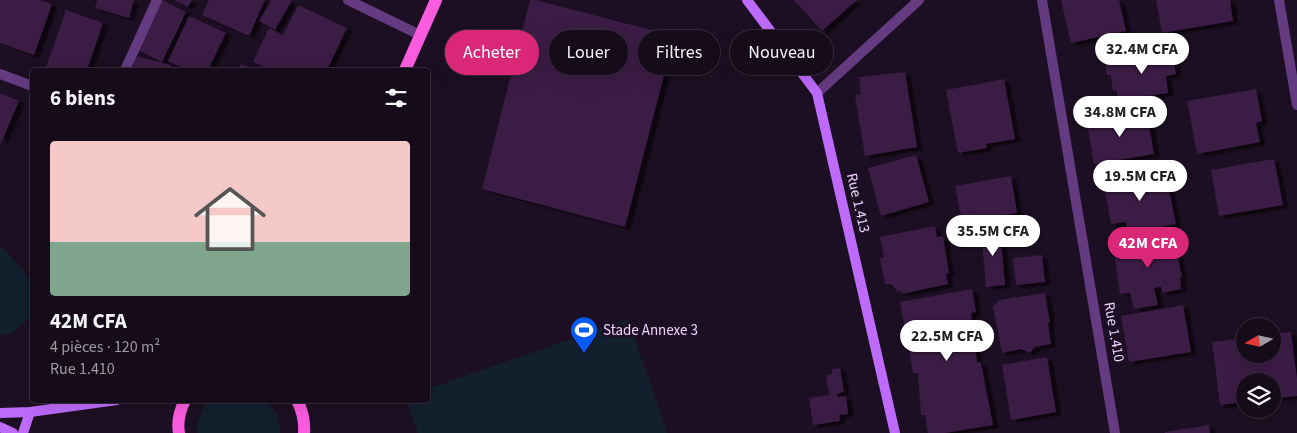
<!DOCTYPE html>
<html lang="fr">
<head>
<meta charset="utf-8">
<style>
	:root { --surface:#160b1a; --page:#1f1423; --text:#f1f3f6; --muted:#9e9ba2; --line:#352b39; --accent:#db2777 }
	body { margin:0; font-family:"Source Sans 3",sans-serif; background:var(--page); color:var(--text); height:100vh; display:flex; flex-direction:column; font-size:19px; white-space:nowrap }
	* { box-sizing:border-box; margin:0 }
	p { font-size:16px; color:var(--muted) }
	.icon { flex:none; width:28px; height:28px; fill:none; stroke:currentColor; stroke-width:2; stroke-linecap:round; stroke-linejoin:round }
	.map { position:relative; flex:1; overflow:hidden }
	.drawer { position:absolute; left:30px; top:68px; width:400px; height:335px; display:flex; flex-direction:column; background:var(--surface); border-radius:5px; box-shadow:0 5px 20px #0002,0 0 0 1px var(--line) }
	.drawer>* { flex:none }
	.guide { position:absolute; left:445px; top:30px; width:475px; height:45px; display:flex; gap:10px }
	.needle { width:32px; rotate:261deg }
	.tools { position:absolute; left:1236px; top:318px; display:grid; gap:10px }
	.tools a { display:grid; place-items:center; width:45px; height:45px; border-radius:50%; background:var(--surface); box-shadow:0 5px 20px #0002,0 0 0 1px var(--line); font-size:25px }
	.price { position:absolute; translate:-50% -42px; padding:0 11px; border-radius:18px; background:#fff; color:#222; font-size:16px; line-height:32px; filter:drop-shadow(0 1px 2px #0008) }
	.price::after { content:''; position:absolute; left:50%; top:30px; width:15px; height:11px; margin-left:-8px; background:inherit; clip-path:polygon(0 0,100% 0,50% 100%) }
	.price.active { background:var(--accent); color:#fff }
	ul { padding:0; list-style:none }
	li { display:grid; align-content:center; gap:10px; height:265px; padding:0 20px }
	li span { display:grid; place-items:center; height:155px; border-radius:5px; color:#555 }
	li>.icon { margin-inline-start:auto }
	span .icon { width:90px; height:90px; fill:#fffc; stroke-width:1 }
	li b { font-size:21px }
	h2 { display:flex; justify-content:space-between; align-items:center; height:60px; padding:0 20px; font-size:21px }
	.chip { padding:0 18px; border-radius:22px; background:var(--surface); box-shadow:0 5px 20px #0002,0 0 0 1px var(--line); font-size:18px; line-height:45px }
	.chip.active { background:var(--accent); color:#fff }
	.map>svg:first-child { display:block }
	.green { fill:#121f2d }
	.building { fill:#3a1b44; filter:url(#shadow) }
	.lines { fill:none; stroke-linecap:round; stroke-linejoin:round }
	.street { stroke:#643b81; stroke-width:10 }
	.secondary { stroke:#be6bfb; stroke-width:10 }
	.primary { stroke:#fb5cdf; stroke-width:12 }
	.labels { text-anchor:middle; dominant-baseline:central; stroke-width:5; stroke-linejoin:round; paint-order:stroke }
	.street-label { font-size:15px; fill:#efd2fe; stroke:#1d0f23 }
	.poi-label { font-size:15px; fill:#efd2fe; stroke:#1d0f23; text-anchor:start }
</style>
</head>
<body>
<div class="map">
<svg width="1297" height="433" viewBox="0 0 1297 433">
	<defs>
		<filter id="shadow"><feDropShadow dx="5.5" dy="3" stdDeviation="1" flood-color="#0009"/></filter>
	</defs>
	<rect width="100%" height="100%" fill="#1d0f23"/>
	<g class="green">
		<polygon points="0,245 24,271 32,287 32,315 13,332 0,336"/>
		<polygon points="628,319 667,433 418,433 406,400 428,400 428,389"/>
		<polygon points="213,400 265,400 278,415 280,433 197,433 196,428 204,407"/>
	</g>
	<g class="building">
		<polygon points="0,0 40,0 52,4 34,55 0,43"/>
		<polygon points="97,0 134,0 129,18 95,8"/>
		<polygon points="162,0 186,12 162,62 138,50"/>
		<polygon points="174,0 192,0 188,7"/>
		<polygon points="209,0 265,0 249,36 202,15"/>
		<polygon points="271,0 292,0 275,30 259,21"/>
		<polygon points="530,0 536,0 674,36 625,227 482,189"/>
		<polygon points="794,0 857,0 822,31"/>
		<polygon points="1061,0 1119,0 1126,31 1071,43"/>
		<polygon points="1156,0 1230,0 1233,21 1162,33"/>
		<polygon points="298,5 347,28 327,70 270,70 253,62 269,28 283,35"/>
		<polygon points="66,10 103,23 87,70 45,70"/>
		<polygon points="189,16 226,33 208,70 188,70 168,61"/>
		<polygon points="1171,47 1176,74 1166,76 1168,93 1122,100 1118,98 1116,90 1113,91 1111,75 1107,75 1105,62 1160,52 1160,49"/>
		<polygon points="136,56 171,65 170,70 132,70"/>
		<polygon points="241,64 258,70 239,70"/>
		<polygon points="905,72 917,147 865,156 855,95 861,94 859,77"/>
		<polygon points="1004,79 1015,139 986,144 987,148 958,153 946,90"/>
		<polygon points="1256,89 1262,121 1256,123 1260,142 1197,154 1187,101"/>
		<polygon points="0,93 19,101 0,145"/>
		<polygon points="1147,113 1154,154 1094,164 1087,123"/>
		<polygon points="916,155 929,202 881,216 868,168"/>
		<polygon points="1274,159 1283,205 1219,216 1211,170"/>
		<polygon points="1165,171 1176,224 1128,233 1126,222 1111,224 1103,181"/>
		<polygon points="1011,176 1017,213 962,223 955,186"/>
		<polygon points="935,226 937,237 943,236 949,273 946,274 948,284 902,294 901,291 898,292 891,284 885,284 880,258 884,257 880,237"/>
		<polygon points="1000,227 1005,285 986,287 981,228"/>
		<polygon points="1173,234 1182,277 1180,277 1181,289 1162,293 1161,287 1154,288 1158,305 1134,309 1130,293 1120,294 1113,245"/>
		<polygon points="1042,255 1045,282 1016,285 1013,258"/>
		<polygon points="972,289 976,312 971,313 977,362 981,363 993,425 945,433 928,433 925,415 921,415 918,373 913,373 900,302"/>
		<polygon points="1045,293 1050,323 1048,323 1051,344 1035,347 1030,353 1021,349 1002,353 993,307 999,300"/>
		<polygon points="1183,305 1191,352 1129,362 1121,316"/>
		<polygon points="1291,332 1297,379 1297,396 1272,399 1272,381 1245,381 1245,402 1220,405 1212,342 1245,338 1245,354 1272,354 1272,334"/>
		<polygon points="1047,357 1056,412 1011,420 1002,365"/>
		<polygon points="840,368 844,392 837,394 838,397 846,396 848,414 839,415 840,421 813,425 809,398 829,395 826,375 832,374 832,369"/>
		<polygon points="1209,425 1210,433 1165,433 1165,432"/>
	</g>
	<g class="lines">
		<g class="street">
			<polyline points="348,0 420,35"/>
			<polyline points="1042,0 1115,433"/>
			<polyline points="1279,0 1297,105"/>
			<polyline points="125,70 157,0"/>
			<polyline points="0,74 32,86"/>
			<polyline points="817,93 919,0"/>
		</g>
		<g class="secondary">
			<polyline points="747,0 817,93 895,433"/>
			<polyline points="0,413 30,412 117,400"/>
			<polyline points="0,427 13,433"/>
			<polyline points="23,433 30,412"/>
		</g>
		<g class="primary">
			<polyline points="405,70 436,0"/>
			<path d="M297,400C302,410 305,421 304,433"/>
			<path d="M179,433C177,422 180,410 185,400"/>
		</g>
	</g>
	<defs>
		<g id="stadium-pin" transform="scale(1.4375)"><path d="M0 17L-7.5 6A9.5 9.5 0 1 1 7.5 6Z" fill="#065af6" stroke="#1d0f23"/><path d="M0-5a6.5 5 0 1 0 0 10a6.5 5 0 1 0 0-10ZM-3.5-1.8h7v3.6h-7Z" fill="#fff"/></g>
	</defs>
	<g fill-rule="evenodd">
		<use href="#stadium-pin" x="584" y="330"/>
	</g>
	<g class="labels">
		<g class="street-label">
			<text transform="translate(858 203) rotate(77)">Rue 1.413</text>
			<text transform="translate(1114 332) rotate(80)">Rue 1.410</text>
		</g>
		<g class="poi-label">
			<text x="603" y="330">Stade Annexe 3</text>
		</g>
	</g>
</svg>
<div class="tools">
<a><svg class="needle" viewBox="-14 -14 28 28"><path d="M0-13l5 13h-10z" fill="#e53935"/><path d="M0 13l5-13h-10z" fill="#9e9ba2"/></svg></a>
<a><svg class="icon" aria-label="layers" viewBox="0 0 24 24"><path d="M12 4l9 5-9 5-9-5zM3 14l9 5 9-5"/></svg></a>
</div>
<b class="price" style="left:1142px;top:75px">32.4M CFA</b>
<b class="price" style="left:1120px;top:138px">34.8M CFA</b>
<b class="price" style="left:1140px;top:202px">19.5M CFA</b>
<b class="price" style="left:993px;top:257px">35.5M CFA</b>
<b class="price active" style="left:1148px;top:269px">42M CFA</b>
<b class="price" style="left:947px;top:362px">22.5M CFA</b>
<div class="guide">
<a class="chip active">Acheter</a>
<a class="chip">Louer</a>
<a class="chip">Filtres</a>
<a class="chip">Nouveau</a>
</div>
<section class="drawer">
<h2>6 biens<svg class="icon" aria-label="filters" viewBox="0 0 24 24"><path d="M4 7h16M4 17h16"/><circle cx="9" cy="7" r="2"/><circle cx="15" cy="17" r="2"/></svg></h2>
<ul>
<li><span style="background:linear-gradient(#f6c9c9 65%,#7fa58c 0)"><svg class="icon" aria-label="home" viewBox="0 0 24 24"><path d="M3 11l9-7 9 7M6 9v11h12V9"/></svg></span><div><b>42M CFA</b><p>4 pièces · 120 m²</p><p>Rue 1.410</p></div></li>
</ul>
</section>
</div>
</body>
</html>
